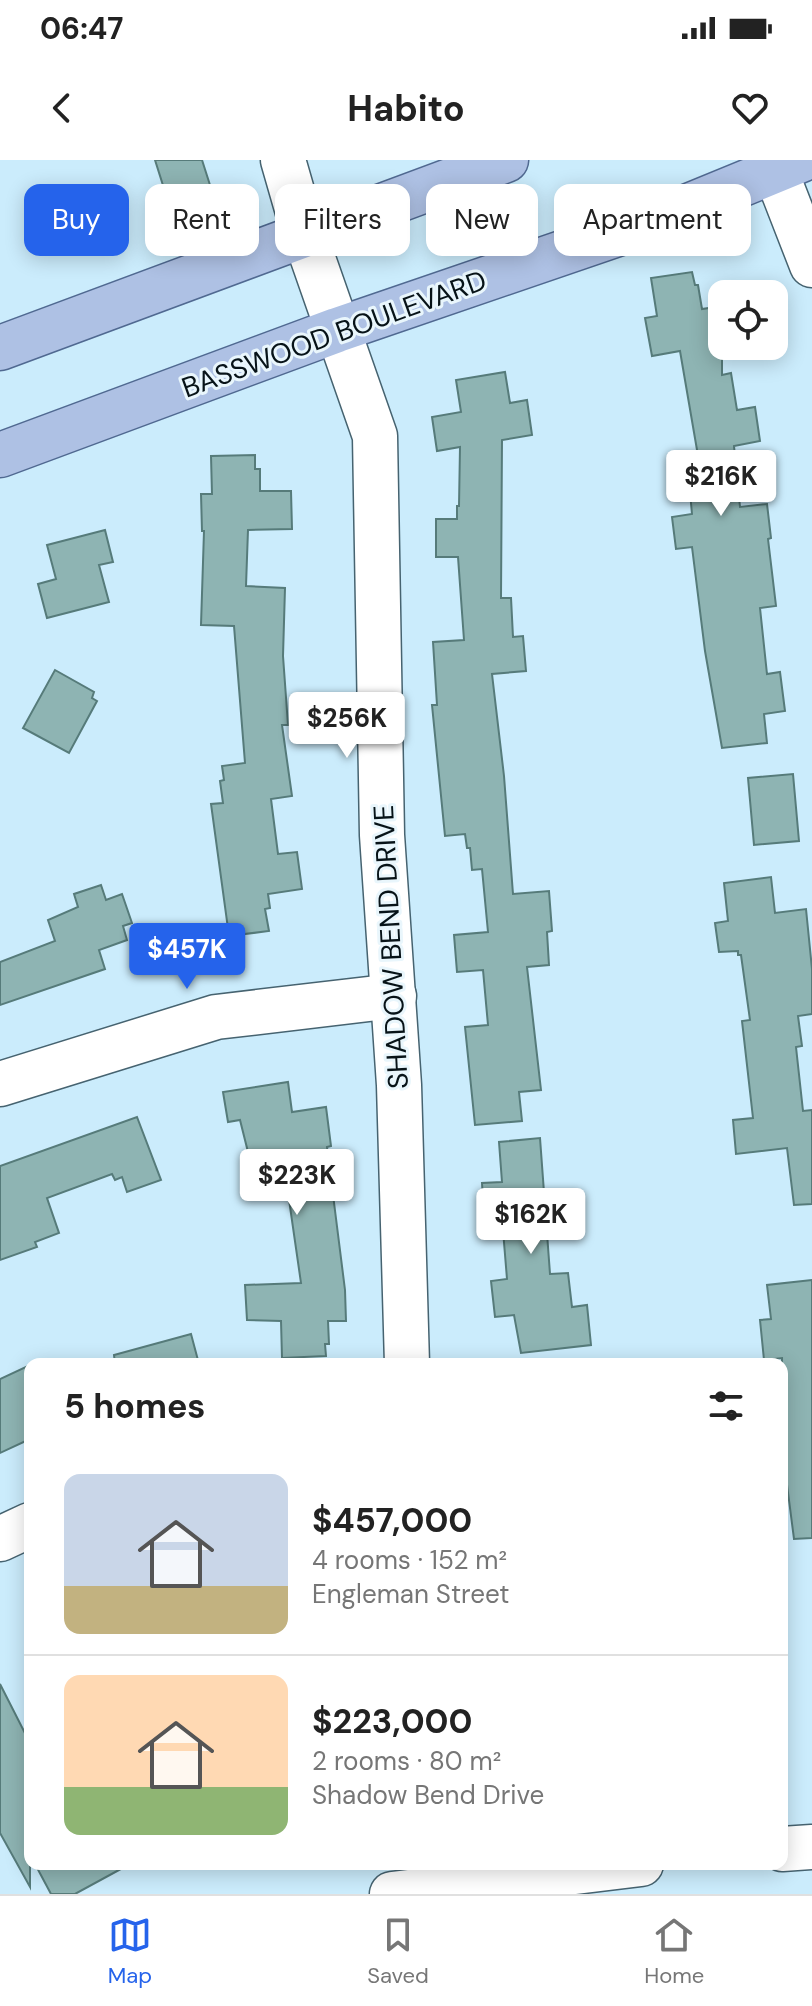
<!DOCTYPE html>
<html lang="en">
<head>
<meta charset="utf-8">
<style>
	:root { --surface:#fff; --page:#f6f6f6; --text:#222; --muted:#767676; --line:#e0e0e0; --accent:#2563eb }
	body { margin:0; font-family:"DM Sans",sans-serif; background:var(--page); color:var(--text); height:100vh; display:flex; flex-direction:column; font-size:30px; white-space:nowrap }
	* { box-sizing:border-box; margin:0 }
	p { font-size:26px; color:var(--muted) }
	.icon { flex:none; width:44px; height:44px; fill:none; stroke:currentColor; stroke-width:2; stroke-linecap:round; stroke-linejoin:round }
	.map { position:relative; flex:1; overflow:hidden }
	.panel { position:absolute; left:24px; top:1198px; width:764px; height:512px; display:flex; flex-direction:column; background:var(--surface); border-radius:16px; box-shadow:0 4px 20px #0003 }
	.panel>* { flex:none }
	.hud { position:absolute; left:24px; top:24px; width:764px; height:72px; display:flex; gap:16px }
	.fabs { position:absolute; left:708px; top:120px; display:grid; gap:16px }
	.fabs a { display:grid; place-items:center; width:80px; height:80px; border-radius:16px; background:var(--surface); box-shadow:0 4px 20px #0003; font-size:40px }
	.price { position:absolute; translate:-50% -68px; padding:0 18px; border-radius:8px; background:#fff; color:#222; font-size:26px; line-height:52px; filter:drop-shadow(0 2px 4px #0008) }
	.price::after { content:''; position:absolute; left:50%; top:48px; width:24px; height:18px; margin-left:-12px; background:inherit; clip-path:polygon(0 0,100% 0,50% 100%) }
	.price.current { background:var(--accent); color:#fff }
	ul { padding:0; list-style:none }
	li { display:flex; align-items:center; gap:24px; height:200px; padding:0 40px }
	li+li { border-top:2px solid var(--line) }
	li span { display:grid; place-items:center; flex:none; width:224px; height:160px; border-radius:16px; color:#555 }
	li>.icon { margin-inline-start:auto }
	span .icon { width:96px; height:96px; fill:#fffc; stroke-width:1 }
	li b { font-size:34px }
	h2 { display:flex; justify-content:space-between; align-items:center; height:96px; padding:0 40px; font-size:34px }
	.chip { padding:0 28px; border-radius:16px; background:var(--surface); box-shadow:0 4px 20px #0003; font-size:28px; line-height:72px }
	.chip.current { background:var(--accent); color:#fff }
	.status { display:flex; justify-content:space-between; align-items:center; height:56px; padding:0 40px; background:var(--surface); direction:ltr }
	.status svg { height:22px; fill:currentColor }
	header { display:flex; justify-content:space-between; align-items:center; height:104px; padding:0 40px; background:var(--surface); font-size:36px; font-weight:700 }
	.dock { display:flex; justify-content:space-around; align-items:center; height:112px; border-top:2px solid var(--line); background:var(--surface); font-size:22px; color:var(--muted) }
	.dock a { display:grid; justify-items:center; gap:4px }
	.dock .current { color:var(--accent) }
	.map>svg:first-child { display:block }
	.building { fill:#8eb4b3; stroke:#567b7a; stroke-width:2 }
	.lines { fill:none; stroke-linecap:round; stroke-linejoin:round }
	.minor-casing { stroke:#466370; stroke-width:47 }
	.major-casing { stroke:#506991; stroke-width:47 }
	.minor { stroke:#fff; stroke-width:44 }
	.major { stroke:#aec1e4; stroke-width:44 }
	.labels { text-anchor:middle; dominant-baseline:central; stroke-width:6; stroke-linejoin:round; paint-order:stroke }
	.street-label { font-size:28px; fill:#071318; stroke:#e9f6fc }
</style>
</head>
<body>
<div class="status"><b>06:47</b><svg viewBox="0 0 49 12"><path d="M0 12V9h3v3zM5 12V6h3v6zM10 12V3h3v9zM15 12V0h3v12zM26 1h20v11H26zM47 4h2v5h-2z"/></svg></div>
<header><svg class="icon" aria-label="back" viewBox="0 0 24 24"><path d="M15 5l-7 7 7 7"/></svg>Habito<svg class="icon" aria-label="heart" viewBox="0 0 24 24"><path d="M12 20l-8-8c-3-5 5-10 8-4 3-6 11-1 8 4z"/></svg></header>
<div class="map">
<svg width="812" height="1734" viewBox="0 0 812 1734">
	<rect width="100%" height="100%" fill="#cbecfc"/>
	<g class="building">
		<polygon points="155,0 202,0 210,25 167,38"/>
		<polygon points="692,112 695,125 698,125 702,149 722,146 722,215 731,213 737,250 755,247 760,281 734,286 740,347 767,344 771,378 768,379 776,446 760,448 767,514 780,512 785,551 764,554 767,583 722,588 705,491 692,387 676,389 672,357 692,354 689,321 702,319 680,191 652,196 645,158 657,156 651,118"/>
		<polygon points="505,212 510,243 527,240 532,275 502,280 501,438 511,438 513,477 523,476 526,511 492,514 504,616 513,734 549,731 552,771 547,772 549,805 527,807 541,930 519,932 522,961 475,965 465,867 488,865 483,810 457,812 454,775 488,772 482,709 472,710 470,688 467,688 465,674 445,676 432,545 437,545 433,482 464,480 458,397 436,397 436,359 457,359 457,346 459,346 460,287 437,291 432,257 461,252 456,220"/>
		<polygon points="255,295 255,309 260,309 260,331 291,331 292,369 248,370 246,426 285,428 283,496 288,565 282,565 292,636 271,639 278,694 297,692 302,729 268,734 270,748 265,749 269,771 229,776 211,644 223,643 220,621 224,620 222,606 245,603 234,466 201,465 204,371 202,371 201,334 212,334 211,296"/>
		<polygon points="105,370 113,402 99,405 109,442 47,458 38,424 56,419 47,385"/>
		<polygon points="55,510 94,532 92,538 97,541 69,593 23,568"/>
		<polygon points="793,614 799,681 754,685 748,618"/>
		<polygon points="771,717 775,753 806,749 812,809 812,854 798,856 802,886 796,887 803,951 812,950 812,1044 794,1045 787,988 736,994 733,960 753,958 742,861 750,860 741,795 738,795 738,791 719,792 715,763 728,761 724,723"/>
		<polygon points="101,725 106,740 122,734 132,763 123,766 127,780 99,790 105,809 0,845 0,802 55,781 48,760 78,747 74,734"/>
		<polygon points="288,922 292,952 326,947 331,986 327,987 345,1130 346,1161 328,1161 329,1184 325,1184 326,1196 282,1198 281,1161 247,1160 245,1125 301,1123 282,991 249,996 240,960 228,962 223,932"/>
		<polygon points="137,957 161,1020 127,1032 122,1017 115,1020 112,1014 47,1038 59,1073 35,1082 37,1087 0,1100 0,1006"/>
		<polygon points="540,978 550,1114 568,1113 572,1147 587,1145 591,1185 521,1193 514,1155 495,1157 491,1121 507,1119 502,1058 484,1058 482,1023 502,1022 499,982"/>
		<polygon points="812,1120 812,1378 794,1379 782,1286 782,1198 764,1200 760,1160 771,1159 767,1125"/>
		<polygon points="191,1174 199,1204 115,1204 114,1195"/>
		<polygon points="30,1205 30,1279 0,1293 0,1219"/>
		<polygon points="0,1524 30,1583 30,1727 0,1673"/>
		<polygon points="35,1704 130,1704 75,1734 51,1734"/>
	</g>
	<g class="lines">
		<g class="minor-casing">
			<g id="minor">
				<polyline points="283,0 304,73 375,276 382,675 399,925 407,1204"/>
				<polyline points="775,10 812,105"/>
				<polyline points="0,924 216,857 394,836"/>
				<polyline points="0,1379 30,1365"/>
				<polyline points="782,1689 812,1687"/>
				<polyline points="392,1734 641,1704"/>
			</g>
		</g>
		<g class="major-casing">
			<g id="major">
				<polyline points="0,188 506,0"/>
				<polyline points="0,295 337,170 635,68 801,0"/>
			</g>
		</g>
		<use href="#minor" class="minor"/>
		<use href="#major" class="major"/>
	</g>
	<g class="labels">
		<g class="street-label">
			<text transform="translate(334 174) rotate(-20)">BASSWOOD BOULEVARD</text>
			<text transform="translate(391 787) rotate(-93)">SHADOW BEND DRIVE</text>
		</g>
	</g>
</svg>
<div class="fabs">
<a><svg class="icon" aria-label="locate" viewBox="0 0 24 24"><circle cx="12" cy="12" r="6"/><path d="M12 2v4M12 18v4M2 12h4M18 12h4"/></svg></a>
</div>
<b class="price" style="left:721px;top:358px">$216K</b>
<b class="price" style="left:347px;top:600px">$256K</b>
<b class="price current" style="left:187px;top:831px">$457K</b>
<b class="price" style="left:297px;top:1057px">$223K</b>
<b class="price" style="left:531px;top:1096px">$162K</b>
<div class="hud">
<a class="chip current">Buy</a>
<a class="chip">Rent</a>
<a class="chip">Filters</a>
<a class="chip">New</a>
<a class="chip">Apartment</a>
</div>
<section class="panel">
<h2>5 homes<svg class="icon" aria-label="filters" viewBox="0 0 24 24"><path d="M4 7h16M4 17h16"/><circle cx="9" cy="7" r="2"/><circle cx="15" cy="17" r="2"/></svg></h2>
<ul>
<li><span style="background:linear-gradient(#c9d6e8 70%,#c2b280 0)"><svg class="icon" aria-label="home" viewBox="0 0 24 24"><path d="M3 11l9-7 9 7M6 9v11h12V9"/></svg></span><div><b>$457,000</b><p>4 rooms · 152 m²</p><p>Engleman Street</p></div></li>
<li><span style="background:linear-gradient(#ffd9b3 70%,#8fb573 0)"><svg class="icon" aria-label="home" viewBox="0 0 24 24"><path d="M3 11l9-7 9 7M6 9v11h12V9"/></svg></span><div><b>$223,000</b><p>2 rooms · 80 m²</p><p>Shadow Bend Drive</p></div></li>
</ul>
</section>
</div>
<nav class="dock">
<a class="current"><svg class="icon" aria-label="map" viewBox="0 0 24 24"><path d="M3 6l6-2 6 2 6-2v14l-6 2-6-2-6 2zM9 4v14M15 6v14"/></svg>Map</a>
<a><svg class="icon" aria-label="saved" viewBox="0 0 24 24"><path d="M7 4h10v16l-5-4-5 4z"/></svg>Saved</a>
<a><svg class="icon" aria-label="home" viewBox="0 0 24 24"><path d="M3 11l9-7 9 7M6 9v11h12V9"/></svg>Home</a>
</nav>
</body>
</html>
